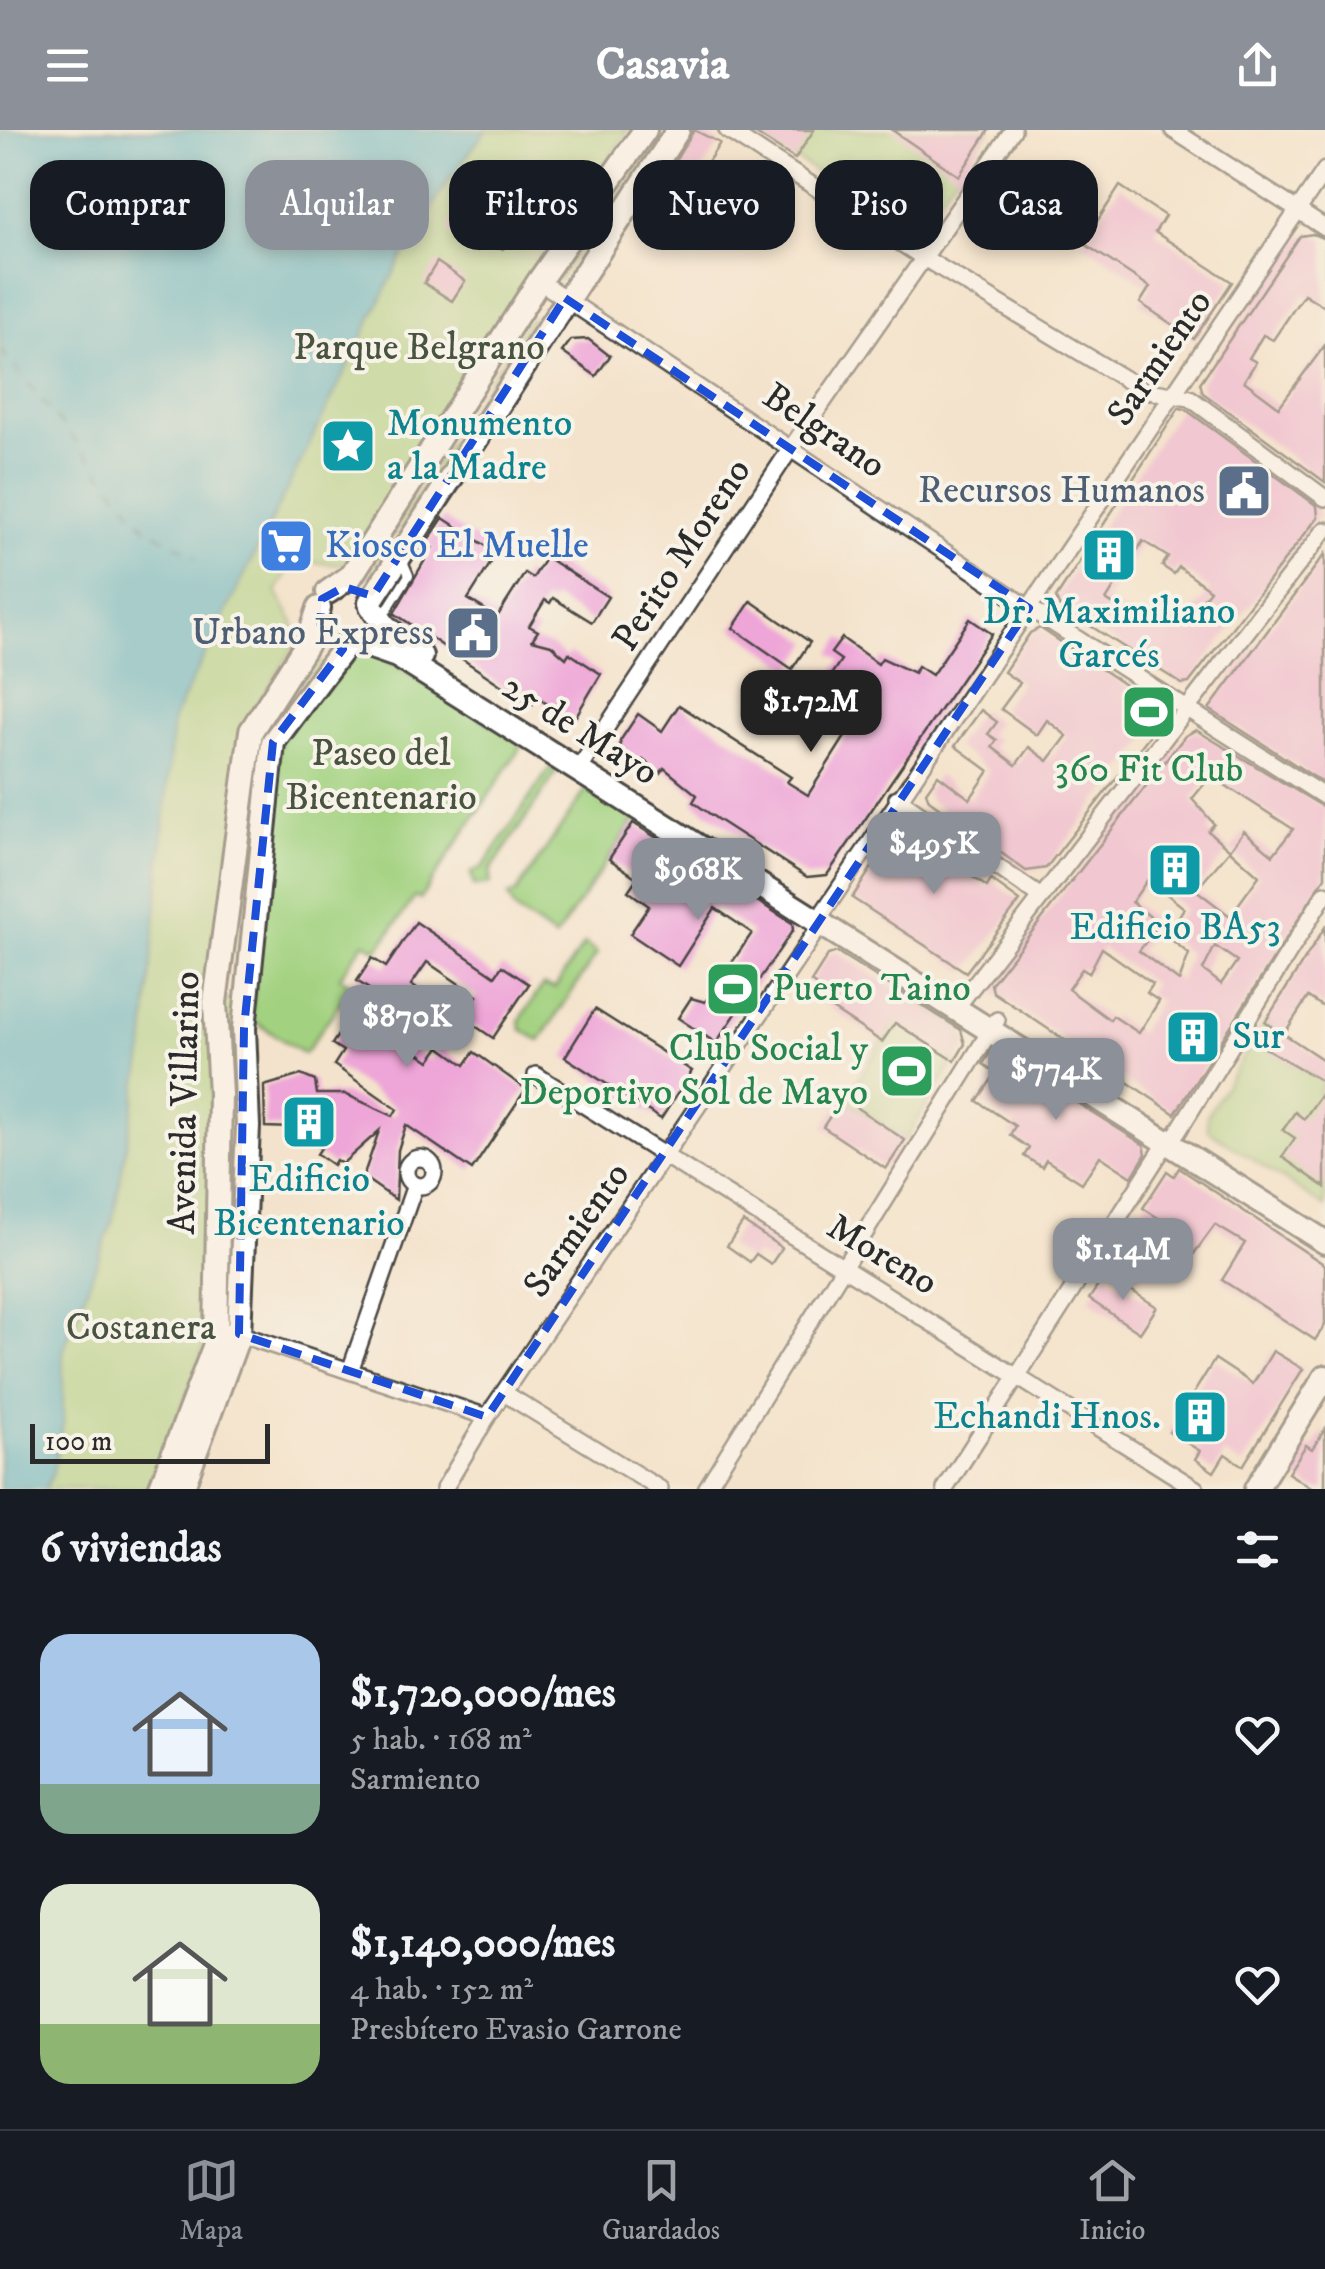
<!DOCTYPE html>
<html lang="es">
<head>
<meta charset="utf-8">
<style>
	:root { --surface:#171b24; --page:#20242c; --text:#f1f3f6; --muted:#9ea1a6; --line:#363941; --accent:#8c9099 }
	body { margin:0; font-family:"IM FELL DW Pica",serif; background:var(--page); color:var(--text); height:100vh; display:flex; flex-direction:column; font-size:38px; white-space:nowrap }
	* { box-sizing:border-box; margin:0 }
	p { font-size:32px; color:var(--muted) }
	.icon { flex:none; width:55px; height:55px; fill:none; stroke:currentColor; stroke-width:2; stroke-linecap:round; stroke-linejoin:round }
	.map { position:relative; height:1359px; overflow:hidden }
	.details { display:flex; flex-direction:column; background:var(--surface); flex:1 }
	.details>* { flex:none }
	.banner { position:absolute; left:30px; top:30px; width:1265px; height:90px; display:flex; gap:20px }
	.scale { position:absolute; left:30px; bottom:25px; width:240px; box-sizing:border-box; padding-left:10px; border:5px solid #2b2b2b; border-top:0; font-size:28px; line-height:35px; white-space:nowrap; color:#2b2b2b; -webkit-text-stroke:8px #f7f3e8; paint-order:stroke }
	.price { position:absolute; translate:-50% -85px; padding:0 22px; border-radius:20px; background:var(--accent); color:#fff; font-size:32px; line-height:65px; filter:drop-shadow(0 2px 5px #0008) }
	.price::after { content:''; position:absolute; left:50%; top:60px; width:30px; height:22px; margin-left:-15px; background:inherit; clip-path:polygon(0 0,100% 0,50% 100%) }
	.price.selected { background:#222; color:#fff }
	ul { padding:0; list-style:none }
	li { display:flex; align-items:center; gap:30px; height:250px; padding:0 40px }
	li span { display:grid; place-items:center; flex:none; width:280px; height:200px; border-radius:30px; color:#555 }
	li>.icon { margin-inline-start:auto }
	span .icon { width:120px; height:120px; fill:#fffc; stroke-width:1 }
	li b { font-size:42px }
	h2 { display:flex; justify-content:space-between; align-items:center; height:120px; padding:0 40px; font-size:42px }
	.chip { padding:0 35px; border-radius:30px; background:var(--surface); box-shadow:0 5px 15px #0003; font-size:35px; line-height:90px }
	.chip.selected { background:var(--accent); color:#fff }
	header { display:flex; justify-content:space-between; align-items:center; height:130px; padding:0 40px; background:var(--accent); color:#fff; font-size:45px; font-weight:700 }
	.menu { display:flex; justify-content:space-around; align-items:center; height:140px; border-top:2px solid var(--line); background:var(--surface); font-size:28px; color:var(--muted) }
	.menu a { display:grid; justify-items:center; gap:5px }
	.menu .selected { color:var(--accent) }
	.map>svg:first-child { display:block }
	.green { fill:#a2d17f; stroke:#667e55; stroke-width:2.5 }
	.water { fill:#48b0c7; stroke:#3a6e79; stroke-width:2.5 }
	.lines { fill:none; stroke-linecap:round; stroke-linejoin:round }
	.ferry { stroke:#355a62; stroke-width:2.5; stroke-dasharray:12 10; stroke-linecap:butt }
	.building { fill:#eea5d7; fill-rule:evenodd }
	.service-casing { stroke:#494743; stroke-width:12 }
	.minor-casing { stroke:#494743; stroke-width:20 }
	.secondary-casing { stroke:#494743; stroke-width:28 }
	.service { stroke:#fff; stroke-width:8 }
	.minor { stroke:#fff; stroke-width:15 }
	.secondary { stroke:#fff; stroke-width:22 }
	.marked { fill:none; stroke:#1d4ed8; stroke-width:8; stroke-dasharray:20 12; stroke-linejoin:round }
	.labels { text-anchor:middle; dominant-baseline:central; stroke-width:8; stroke-linejoin:round; paint-order:stroke }
	.park-label { font-size:38px; fill:#495440; stroke:#f7f3e8 }
	.street-label { font-size:38px; fill:#2b2b2b; stroke:#f7f3e8 }
	.culture-label { font-size:38px; fill:#0d838f; stroke:#f7f3e8 }
	.service-label { font-size:38px; fill:#4e5e75; stroke:#f7f3e8; text-anchor:end }
	.shop-label { font-size:38px; fill:#366cbe; stroke:#f7f3e8; text-anchor:start }
	.leisure-label { font-size:38px; fill:#27864d; stroke:#f7f3e8 }
</style>
</head>
<body>
<header><svg class="icon" aria-label="menu" viewBox="0 0 24 24"><path d="M4 6h16M4 12h16M4 18h16"/></svg>Casavia<svg class="icon" aria-label="share" viewBox="0 0 24 24"><path d="M12 15V3M7 8l5-5 5 5M5 13v7h14v-7"/></svg></header>
<div class="map">
<svg width="1325" height="1359" viewBox="0 0 1325 1359">
	<rect width="100%" height="100%" fill="#f7f3e8"/>
	<filter id="ink" filterUnits="userSpaceOnUse"><feTurbulence type="fractalNoise" baseFrequency=".01" numOctaves="2"/><feDisplacementMap in="SourceGraphic" scale="20" xChannelSelector="R" yChannelSelector="G"/><feConvolveMatrix kernelMatrix="1 2 1 2 8 2 1 2 1" color-interpolation-filters="sRGB"/></filter>
	<filter id="wash" filterUnits="userSpaceOnUse"><feTurbulence type="fractalNoise" baseFrequency=".0048" numOctaves="4" result="noise"/><feDisplacementMap in="SourceGraphic" scale="40" xChannelSelector="R" yChannelSelector="G"/><feGaussianBlur stdDeviation="2.25" result="paint"/><feColorMatrix in="noise" values="0 0 0 0 0 0 0 0 0 0 0 0 0 0 0 0 0 1.4 0 .05"/><feComposite in="paint" operator="in"/></filter>
	<g filter="url(#wash)">
		<rect width="100%" height="100%" fill="#f4e3cc"/>
		<g class="green">
			<polygon points="486,0 629,0 533,140 351,430 338,435 294,430 276,462 294,492 295,516 246,592 212,957 207,1210 151,1359 44,1359 52,1346 63,1221 112,1093 144,920 173,589 399,133 446,54"/>
			<polygon points="656,0 665,0 559,150 558,144"/>
			<polygon points="750,0 989,0 913,104"/>
			<polygon points="533,188 534,195 366,449 365,443 528,191"/>
			<polygon points="372,521 518,611 520,618 420,769 415,767 377,820 364,812 340,847 352,856 304,924 251,889 280,610 343,530 356,522"/>
			<polygon points="315,524 322,534 268,606 261,607 242,747 253,744 236,967 226,958 221,873 234,866 243,771 234,774 258,596 272,594 310,544 304,528"/>
			<polygon points="552,635 556,639 554,646 490,741 490,754 474,756 471,743 483,737"/>
			<polygon points="587,659 637,687 555,808 515,780 508,766 516,763"/>
			<polygon points="584,814 597,823 540,911 521,899 520,890 543,855 555,858"/>
			<polygon points="911,867 961,899 965,914 905,1010 845,970"/>
			<polygon points="1265,892 1272,897 1261,916 1324,952 1318,962 1325,968 1325,1077 1208,1000 1207,985"/>
		</g>
		<polygon class="water" points="0,0 486,0 446,54 399,133 173,589 144,920 112,1093 63,1221 63,1294 52,1346 44,1359 0,1359"/>
		<g class="lines">
			<polyline class="ferry" points="0,219 146,398 197,427"/>
		</g>
		<g id="blocks">
			<g class="building">
				<polygon points="694,0 720,13 687,64 664,49"/>
				<polygon points="750,0 814,0 795,29"/>
				<polygon points="892,0 989,0 959,46"/>
				<polygon points="1120,56 1165,86 1155,102 1232,152 1194,209 1140,173 1150,157 1083,113"/>
				<polygon points="463,76 509,101 503,119 480,116 477,121 447,100"/>
				<polygon points="1313,104 1325,109 1325,177 1304,164 1273,210 1263,205 1249,228 1256,232 1244,251 1279,277 1325,215 1325,352 1203,263 1200,253 1300,106"/>
				<polygon points="437,132 465,151 452,171 424,153"/>
				<polygon points="588,209 610,226 596,246 562,222 571,210"/>
				<path d="M1179,278L1185,279L1317,376L1318,387L1189,553L1182,554L1059,476L1056,468ZM1143,411L1168,427L1162,436L1174,444L1179,437L1210,460L1182,496L1158,477L1146,496L1106,470Z"/>
				<polygon points="443,388 497,423 468,469 497,487 525,443 533,448 546,427 608,467 592,492 553,468 550,473 545,470 529,496 538,501 532,510 551,515 566,528 569,523 601,544 573,591 538,568 533,574 517,566 394,483 432,418 426,414"/>
				<polygon points="1325,424 1325,654 1209,579"/>
				<polygon points="751,471 810,512 792,539 733,498"/>
				<polygon points="970,489 992,504 827,745 807,747 717,689 693,672 697,665 664,638 661,643 643,630 637,639 623,630 620,611 638,584 662,601 679,575 791,647 787,652 808,665 860,583 842,571 819,605 785,581 802,558 816,567 841,530 831,523 842,508 878,534 882,528 914,543 918,536 932,545"/>
				<polygon points="1040,498 1167,583 1046,738 1026,741 929,670 926,662 938,645 970,669 989,641 955,616 981,580 997,592 988,604 997,610 992,617 1016,635 1029,617 1048,631 1067,606 1047,590 1037,605 1001,579 1020,553 1004,542 1030,503"/>
				<path d="M1196,600L1325,678V747L1175,984L993,862L991,854L1185,606ZM1211,646L1293,699L1273,725L1244,701L1230,720L1208,701L1214,694L1192,669ZM1230,720L1259,746L1230,786L1196,760ZM1148,749L1184,778L1167,806L1189,824L1179,851L1139,821L1159,794L1132,772ZM1215,816L1237,831L1221,854L1203,840ZM1102,818L1153,854L1147,863L1159,871L1139,903L1113,886L1110,890L1068,859L1082,839L1089,843Z"/>
				<polygon points="910,691 951,719 945,728 987,757 991,750 1020,771 966,842 852,768 900,694"/>
				<polygon points="633,693 792,793 793,800 716,913 678,888 691,868 705,872 752,803 715,778 678,836 630,804 649,776 628,761 637,748 609,729"/>
				<polygon points="416,792 495,846 502,836 529,854 493,908 462,887 477,866 427,832 411,855 426,865 397,908 430,931 440,917 465,935 474,922 526,959 472,1040 406,995 398,1020 396,1070 363,1047 379,1001 342,1034 336,1030 333,1035 317,1024 321,1018 294,1005 294,998 265,997 264,956 301,945 315,951 317,964 345,964 393,986 397,979 334,935 343,921 332,914 369,859 357,851 372,828 386,837"/>
				<polygon points="1325,797 1325,878 1308,867 1284,904 1325,931 1325,953 1260,915 1272,897 1265,892"/>
				<polygon points="837,822 961,900 965,914 955,931 895,893 882,912 811,865 816,856 811,852 828,825"/>
				<polygon points="595,879 692,941 661,989 565,927"/>
				<polygon points="992,919 1144,1015 1146,1024 1132,1047 1100,1026 1082,1053 1046,1030 1042,1037 1024,1026 1029,1018 1010,1005 1015,996 977,971 996,943 983,934"/>
				<polygon points="1325,959 1325,1057 1282,1027 1295,1008 1283,1000 1295,982 1304,989"/>
				<polygon points="842,968 905,1010 886,1039 823,997"/>
				<polygon points="1179,1038 1325,1135 1325,1195 1315,1210 1222,1150 1245,1113 1215,1095 1182,1140 1160,1125 1177,1100 1143,1078 1167,1041 1174,1046"/>
				<polygon points="743,1092 782,1118 771,1134 756,1124 750,1132 727,1116"/>
				<polygon points="1106,1144 1157,1177 1140,1203 1089,1169"/>
				<polygon points="1273,1221 1303,1239 1243,1336 1225,1324 1214,1342 1195,1329 1200,1321 1169,1302 1215,1229 1253,1254"/>
				<polygon points="1325,1299 1325,1359 1313,1359 1288,1343 1306,1315 1312,1319"/>
			</g>
		</g>
	</g>
	<g filter="url(#ink)">
		<use href="#blocks" fill-opacity="0" stroke="#494743" stroke-width="2.5"/>
		<g class="lines">
			<g class="service-casing">
				<polyline id="service" points="383,486 409,445 402,429"/>
			</g>
			<g class="minor-casing">
				<g id="minor">
					<polyline points="727,0 924,128 1143,260 1190,268 1325,368"/>
					<polyline points="1173,0 1325,98"/>
					<polyline points="539,151 1029,478 1325,667"/>
					<polyline points="578,640 791,318 1013,0"/>
					<polyline points="897,668 1041,767"/>
					<polyline points="963,869 1325,400"/>
					<polyline points="536,945 1196,1359"/>
					<circle cx="420" cy="1042" r="14"/>
					<polyline points="230,1201 487,1287"/>
					<polyline points="350,1241 415,1055"/>
					<polyline points="504,1263 660,1359"/>
					<polyline points="444,1359 487,1287 821,794 824,781 1325,40"/>
					<polyline points="706,1359 997,890"/>
					<polyline points="945,1359 1167,1012 1177,1003 1325,764"/>
				</g>
			</g>
			<g class="secondary-casing">
				<g id="secondary">
					<polyline points="328,462 351,446 539,151 645,0"/>
					<polyline points="370,472 678,0"/>
					<polyline points="371,476 385,496 421,526"/>
					<polyline points="351,510 397,526 1325,1112"/>
					<polyline points="160,1359 216,1212 220,964 215,872 251,601 308,512 319,478"/>
					<polyline points="182,1359 239,1204 248,996 244,898 273,612 349,511"/>
					<polyline points="1256,1359 1325,1247"/>
				</g>
			</g>
			<use href="#service" class="service"/>
			<use href="#minor" class="minor"/>
			<use href="#secondary" class="secondary"/>
		</g>
	</g>
	<path d="M0 0H1325V1359H0ZM565,168L1029,478L487,1287L239,1204L244,898L273,612L343,519L320,494L322,469L344,457L373,466Z" fill="#f4e3cc" fill-opacity=".55" fill-rule="evenodd"/>
	<path class="marked" d="M565,168L1029,478L487,1287L239,1204L244,898L273,612L343,519L320,494L322,469L344,457L373,466Z"/>
	<defs>
		<g id="sight-square" transform="scale(2.875)"><rect x="-9" y="-9" width="18" height="18" rx="4" fill="#0f9aa8" stroke="#f7f3e8"/><path d="M0-6L1.8-2.2L6-1.7L2.9 1.2L3.7 5.4L0 3.3L-3.7 5.4L-2.9 1.2L-6-1.7L-1.8-2.2Z" fill="#fff"/></g>
		<g id="civic-square" transform="scale(2.875)"><rect x="-9" y="-9" width="18" height="18" rx="4" fill="#5c6f8a" stroke="#f7f3e8"/><path d="M-.6-6.5H3V-4.5H.6V-3L4-1V1h2V6H-6V1h2V-1L-.6-3ZM-1.2 2.5V6h2.4V2.5Z" fill="#fff"/></g>
		<g id="supermarket-square" transform="scale(2.875)"><rect x="-9" y="-9" width="18" height="18" rx="4" fill="#3f7fe0" stroke="#f7f3e8"/><path d="M-6-5.5h2.5l.6 2H6L4.5 2H-2.5L-4.4-4H-6ZM-1.5 3.2a1.3 1.3 0 1 0 .1 0ZM3 3.2a1.3 1.3 0 1 0 .1 0Z" fill="#fff"/></g>
		<g id="building-square" transform="scale(2.875)"><rect x="-9" y="-9" width="18" height="18" rx="4" fill="#0f9aa8" stroke="#f7f3e8"/><path d="M-4-6H4V6H1V3H-1V6H-4ZM-2.5-4.3h1.7v1.8h-1.7ZM.8-4.3h1.7v1.8H.8ZM-2.5-1h1.7V.8h-1.7ZM.8-1h1.7V.8H.8Z" fill="#fff"/></g>
		<g id="stadium-square" transform="scale(2.875)"><rect x="-9" y="-9" width="18" height="18" rx="4" fill="#2e9e5b" stroke="#f7f3e8"/><path d="M0-5a6.5 5 0 1 0 0 10a6.5 5 0 1 0 0-10ZM-3.5-1.8h7v3.6h-7Z" fill="#fff"/></g>
	</defs>
	<g fill-rule="evenodd">
		<use href="#sight-square" x="348" y="316"/>
		<use href="#civic-square" x="1244" y="361"/>
		<use href="#supermarket-square" x="286" y="416"/>
		<use href="#building-square" x="1109" y="425"/>
		<use href="#civic-square" x="473" y="503"/>
		<use href="#stadium-square" x="1149" y="582"/>
		<use href="#building-square" x="1175" y="740"/>
		<use href="#stadium-square" x="733" y="859"/>
		<use href="#building-square" x="1193" y="907"/>
		<use href="#stadium-square" x="907" y="941"/>
		<use href="#building-square" x="309" y="992"/>
		<use href="#building-square" x="1200" y="1287"/>
	</g>
	<g class="labels">
		<g class="park-label">
			<text x="419" y="218">Parque Belgrano</text>
			<text x="381" y="624">Paseo del<tspan x="381" dy="44">Bicentenario</tspan></text>
			<text x="141" y="1198">Costanera</text>
		</g>
		<g class="street-label">
			<text transform="translate(1160 228) rotate(-56)">Sarmiento</text>
			<text transform="translate(824 301) rotate(34)">Belgrano</text>
			<text transform="translate(682 425) rotate(-57)">Perito Moreno</text>
			<text transform="translate(580 600) rotate(32)">25 de Mayo</text>
			<text transform="translate(185 973) rotate(-89)">Avenida Villarino</text>
			<text transform="translate(577 1100) rotate(-55)">Sarmiento</text>
			<text transform="translate(882 1125) rotate(31)">Moreno</text>
		</g>
		<g class="culture-label">
			<text x="387" y="294" text-anchor="start">Monumento<tspan x="387" dy="44">a la Madre</tspan></text>
			<text x="1109" y="482">Dr. Maximiliano<tspan x="1109" dy="44">Garcés</tspan></text>
			<text x="1175" y="798">Edificio BA53</text>
			<text x="1232" y="907" text-anchor="start">Sur</text>
			<text x="309" y="1050">Edificio<tspan x="309" dy="44">Bicentenario</tspan></text>
			<text x="1161" y="1287" text-anchor="end">Echandi Hnos.</text>
		</g>
		<g class="service-label">
			<text x="1205" y="361">Recursos Humanos</text>
			<text x="434" y="503">Urbano Express</text>
		</g>
		<g class="shop-label">
			<text x="325" y="416">Kiosco El Muelle</text>
		</g>
		<g class="leisure-label">
			<text x="1149" y="640">360 Fit Club</text>
			<text x="772" y="859" text-anchor="start">Puerto Taino</text>
			<text x="868" y="919" text-anchor="end">Club Social y<tspan x="868" dy="44">Deportivo Sol de Mayo</tspan></text>
		</g>
	</g>
</svg>
<div class="scale">100 m</div>
<b class="price selected" style="left:811px;top:625px">$1.72M</b>
<b class="price" style="left:934px;top:767px">$495K</b>
<b class="price" style="left:698px;top:793px">$968K</b>
<b class="price" style="left:407px;top:940px">$870K</b>
<b class="price" style="left:1056px;top:993px">$774K</b>
<b class="price" style="left:1123px;top:1173px">$1.14M</b>
<div class="banner">
<a class="chip">Comprar</a>
<a class="chip selected">Alquilar</a>
<a class="chip">Filtros</a>
<a class="chip">Nuevo</a>
<a class="chip">Piso</a>
<a class="chip">Casa</a>
</div>
</div>
<section class="details">
<h2>6 viviendas<svg class="icon" aria-label="filters" viewBox="0 0 24 24"><path d="M4 7h16M4 17h16"/><circle cx="9" cy="7" r="2"/><circle cx="15" cy="17" r="2"/></svg></h2>
<ul>
<li><span style="background:linear-gradient(#a9c7e8 75%,#7fa58c 0)"><svg class="icon" aria-label="home" viewBox="0 0 24 24"><path d="M3 11l9-7 9 7M6 9v11h12V9"/></svg></span><div><b>$1,720,000/mes</b><p>5 hab. · 168 m²</p><p>Sarmiento</p></div><svg class="icon" aria-label="heart" viewBox="0 0 24 24"><path d="M12 20l-8-8c-3-5 5-10 8-4 3-6 11-1 8 4z"/></svg></li>
<li><span style="background:linear-gradient(#dfe7d0 70%,#8fb573 0)"><svg class="icon" aria-label="home" viewBox="0 0 24 24"><path d="M3 11l9-7 9 7M6 9v11h12V9"/></svg></span><div><b>$1,140,000/mes</b><p>4 hab. · 152 m²</p><p>Presbítero Evasio Garrone</p></div><svg class="icon" aria-label="heart" viewBox="0 0 24 24"><path d="M12 20l-8-8c-3-5 5-10 8-4 3-6 11-1 8 4z"/></svg></li>
</ul>
</section>
<nav class="menu">
<a class="selected"><svg class="icon" aria-label="map" viewBox="0 0 24 24"><path d="M3 6l6-2 6 2 6-2v14l-6 2-6-2-6 2zM9 4v14M15 6v14"/></svg>Mapa</a>
<a><svg class="icon" aria-label="saved" viewBox="0 0 24 24"><path d="M7 4h10v16l-5-4-5 4z"/></svg>Guardados</a>
<a><svg class="icon" aria-label="home" viewBox="0 0 24 24"><path d="M3 11l9-7 9 7M6 9v11h12V9"/></svg>Inicio</a>
</nav>
</body>
</html>
